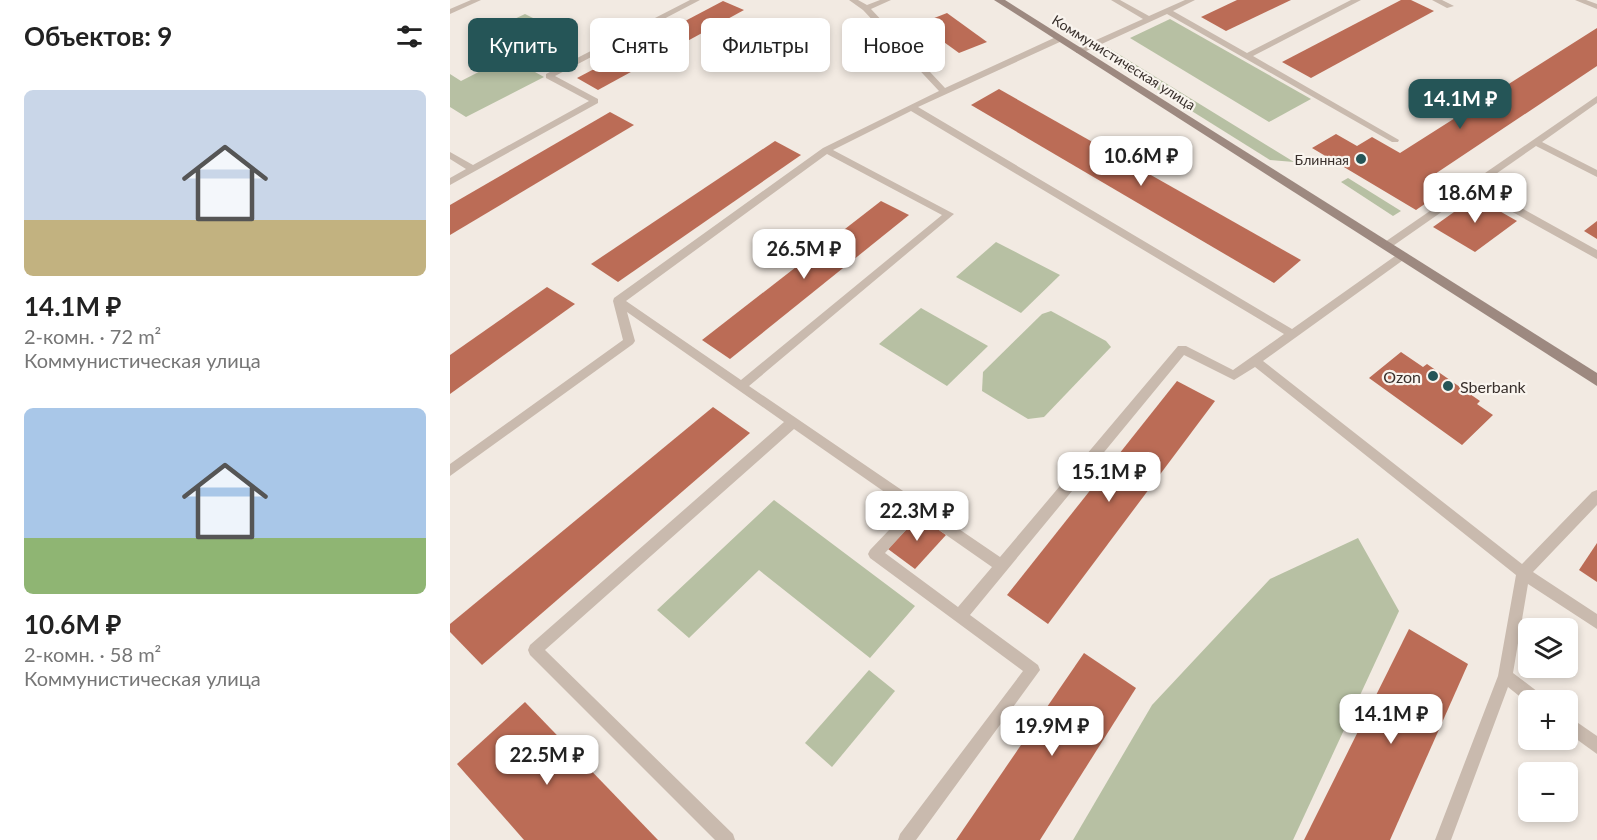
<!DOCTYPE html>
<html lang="ru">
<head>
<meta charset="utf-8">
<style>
	:root { --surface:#fff; --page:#f2f2f2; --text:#222; --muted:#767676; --accent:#255557 }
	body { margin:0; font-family:Lato,sans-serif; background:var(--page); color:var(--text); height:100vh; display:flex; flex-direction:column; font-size:22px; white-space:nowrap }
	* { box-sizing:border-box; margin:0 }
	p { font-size:20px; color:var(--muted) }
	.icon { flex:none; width:33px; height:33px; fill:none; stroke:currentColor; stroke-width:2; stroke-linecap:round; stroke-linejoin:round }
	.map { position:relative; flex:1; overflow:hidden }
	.side { display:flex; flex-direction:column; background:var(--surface); width:450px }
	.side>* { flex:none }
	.guide { position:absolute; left:18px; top:18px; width:570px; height:54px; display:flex; gap:12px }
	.fabs { position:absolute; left:1068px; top:618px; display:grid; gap:12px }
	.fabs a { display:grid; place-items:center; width:60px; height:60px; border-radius:9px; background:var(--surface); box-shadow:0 3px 9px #0003; font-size:30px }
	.price { position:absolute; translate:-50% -51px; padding:0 14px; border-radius:12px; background:#fff; color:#222; font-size:20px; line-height:39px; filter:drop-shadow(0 2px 3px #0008) }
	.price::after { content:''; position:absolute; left:50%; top:36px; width:18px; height:14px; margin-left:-9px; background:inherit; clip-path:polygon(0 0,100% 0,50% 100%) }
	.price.active { background:var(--accent); color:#fff }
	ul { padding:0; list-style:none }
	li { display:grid; align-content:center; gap:12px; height:318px; padding:0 24px }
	li span { display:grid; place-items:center; height:186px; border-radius:9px; color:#555 }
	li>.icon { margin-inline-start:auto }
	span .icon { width:108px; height:108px; fill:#fffc; stroke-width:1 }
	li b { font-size:26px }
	h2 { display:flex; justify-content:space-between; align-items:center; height:72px; padding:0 24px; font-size:26px }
	.tag { padding:0 21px; border-radius:9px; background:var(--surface); box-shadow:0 3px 9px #0003; font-size:21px; line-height:54px }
	.tag.active { background:var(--accent); color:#fff }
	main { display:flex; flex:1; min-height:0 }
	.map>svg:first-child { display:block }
	.green { fill:#b7c0a3 }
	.building { fill:#bb6c56 }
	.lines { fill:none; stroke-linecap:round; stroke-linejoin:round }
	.lane { fill:#c9baae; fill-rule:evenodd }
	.secondary { fill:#9d8980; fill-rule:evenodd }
	.poi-dot { fill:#255557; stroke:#f9f4ee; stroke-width:2 }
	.labels { text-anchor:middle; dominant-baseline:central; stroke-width:4.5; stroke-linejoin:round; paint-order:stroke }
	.far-street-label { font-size:14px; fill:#39302c; stroke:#f9f4ee }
	.far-poi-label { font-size:14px; fill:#39302c; stroke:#f9f4ee; text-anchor:end }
	.poi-label { font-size:16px; fill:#39302c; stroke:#f9f4ee; text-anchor:end }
</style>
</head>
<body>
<main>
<section class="side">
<h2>Объектов: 9<svg class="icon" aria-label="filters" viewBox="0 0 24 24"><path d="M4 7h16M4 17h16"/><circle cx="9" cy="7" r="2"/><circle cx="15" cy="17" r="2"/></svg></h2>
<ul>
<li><span style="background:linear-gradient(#c9d6e8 70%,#c2b280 0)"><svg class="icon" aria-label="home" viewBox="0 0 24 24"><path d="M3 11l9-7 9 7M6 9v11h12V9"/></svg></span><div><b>14.1M ₽</b><p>2-комн. · 72 m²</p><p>Коммунистическая улица</p></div></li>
<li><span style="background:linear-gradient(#a9c7e8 70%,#8fb573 0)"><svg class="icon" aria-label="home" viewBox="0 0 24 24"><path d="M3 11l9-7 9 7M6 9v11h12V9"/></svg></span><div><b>10.6M ₽</b><p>2-комн. · 58 m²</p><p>Коммунистическая улица</p></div></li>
</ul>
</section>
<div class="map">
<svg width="1147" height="840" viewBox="0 0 1147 840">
	<rect width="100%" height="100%" fill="#f2eae2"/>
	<g class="green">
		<polygon points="75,14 105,29 62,50 32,34"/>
		<polygon points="720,19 861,99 819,122 680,38"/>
		<polygon points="657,47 844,162 820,160 657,58"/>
		<polygon points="58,57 94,77 16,117 0,107 0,74 11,81"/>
		<polygon points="898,178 951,211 943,216 891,182"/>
		<polygon points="546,242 610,275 571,313 506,277"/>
		<polygon points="471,308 538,346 497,386 429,344"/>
		<polygon points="601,311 656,341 661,347 594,417 578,419 532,391 533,372 592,314"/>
		<polygon points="324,500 465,606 420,658 309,570 239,638 207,610"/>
		<polygon points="908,538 949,611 843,840 623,840 702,705 820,579"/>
		<polygon points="419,670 445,691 382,767 355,743"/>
	</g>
	<g class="building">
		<polygon points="787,0 841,0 776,31 751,17"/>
		<polygon points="951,0 961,0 984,11 861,78 832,62"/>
		<polygon points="273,1 294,10 148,90 127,78"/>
		<polygon points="497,13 537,42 509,53 469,24"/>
		<polygon points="1147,28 1147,66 985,174 1004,184 966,210 862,148 886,134 907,146 922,137 950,153"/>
		<polygon points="549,89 851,260 824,283 521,105"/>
		<polygon points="160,112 184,125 0,235 0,205"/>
		<polygon points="325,141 351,155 168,282 141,264"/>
		<polygon points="1025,197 1067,221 1025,252 983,227"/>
		<polygon points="431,201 459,215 280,359 252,340"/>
		<polygon points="1147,221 1147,239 1134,231"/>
		<polygon points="97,287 125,304 0,394 0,355"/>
		<polygon points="951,352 973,367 977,364 1030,401 1027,404 1043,415 1012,445 919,378"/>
		<polygon points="727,381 765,401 598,624 557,595"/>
		<polygon points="263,407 300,433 32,665 0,632 0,624"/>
		<polygon points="469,516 496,535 465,569 438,549"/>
		<polygon points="1147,543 1147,582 1129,570"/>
		<polygon points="959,629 1018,664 940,840 854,840"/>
		<polygon points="634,653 686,688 590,840 506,840"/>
		<polygon points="75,702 208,840 74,840 7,764"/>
	</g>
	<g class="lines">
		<g class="lane">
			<polygon points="21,0 31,0 0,14 0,9"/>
			<polygon points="240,0 250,0 105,76 148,99 148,103 0,185 0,178 16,169 0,159 0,152 23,165 139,101 96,78 96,74"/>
			<path d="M399,0H408L417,5L430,0H441L421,9L495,88L606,37H612V41L468,107L842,329L948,254H956V258L813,361L1072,564L1142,492L1147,490V505L1083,572L1147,614V629L1078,584L1063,673L1092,695L1095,700H1078V703L1058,687L1001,840H985L1048,676L1066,575L805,367L784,380L734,355L520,615L588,665L590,670L466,840H448L450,834L573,671L420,558L418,554L420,550L459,509L344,429L95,650L283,834L285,840H265L80,655L78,650L80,645L334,422L177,312L185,341L183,344L0,476V464L173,340L163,301L164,298L373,148L489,91L413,10ZM461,111L834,334L783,370L736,346H728L550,557L299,386L504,214L383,150ZM377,154L492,215L291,380L176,301ZM469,516L542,567L508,607L435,553Z"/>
			<polygon points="661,0 670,0 699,16 735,0 745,0 723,11 797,53 901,0 911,0 803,56 949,140 948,142 942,142 717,14 632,53 626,53 626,49 693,19"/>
			<polygon points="982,0 992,0 1004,6 997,8"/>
			<polygon points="1125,0 1136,0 1147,4 1147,9"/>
			<polygon points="1147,96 1147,103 1092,142 1147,170 1147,177 1086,146 1030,185 1147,250 1147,259 1023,190 940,248 932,248 932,244"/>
			<polygon points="1118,716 1147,736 1147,754 1118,733"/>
		</g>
		<polygon class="secondary" points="544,0 555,0 1147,373 1147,386"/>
	</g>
	<g class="poi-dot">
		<circle cx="911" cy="159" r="6"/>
		<circle cx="983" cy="376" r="6"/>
		<circle cx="998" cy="386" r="6"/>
	</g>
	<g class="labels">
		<g class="far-street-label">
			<text transform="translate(674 62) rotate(32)">Коммунистическая улица</text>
		</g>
		<g class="far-poi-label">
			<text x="899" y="159">Блинная</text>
		</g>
		<g class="poi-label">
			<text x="971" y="376">Ozon</text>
			<text x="1010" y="386" text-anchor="start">Sberbank</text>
		</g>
	</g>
</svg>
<div class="fabs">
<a><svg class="icon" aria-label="layers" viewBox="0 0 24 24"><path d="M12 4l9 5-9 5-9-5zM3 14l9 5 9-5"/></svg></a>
<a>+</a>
<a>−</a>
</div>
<b class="price active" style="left:1010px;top:130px">14.1M ₽</b>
<b class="price" style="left:691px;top:187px">10.6M ₽</b>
<b class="price" style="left:1025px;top:224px">18.6M ₽</b>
<b class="price" style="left:354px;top:280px">26.5M ₽</b>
<b class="price" style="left:659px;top:503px">15.1M ₽</b>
<b class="price" style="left:467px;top:542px">22.3M ₽</b>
<b class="price" style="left:941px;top:745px">14.1M ₽</b>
<b class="price" style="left:602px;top:757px">19.9M ₽</b>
<b class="price" style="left:97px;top:786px">22.5M ₽</b>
<div class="guide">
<a class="tag active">Купить</a>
<a class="tag">Снять</a>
<a class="tag">Фильтры</a>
<a class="tag">Новое</a>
</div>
</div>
</main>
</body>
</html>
